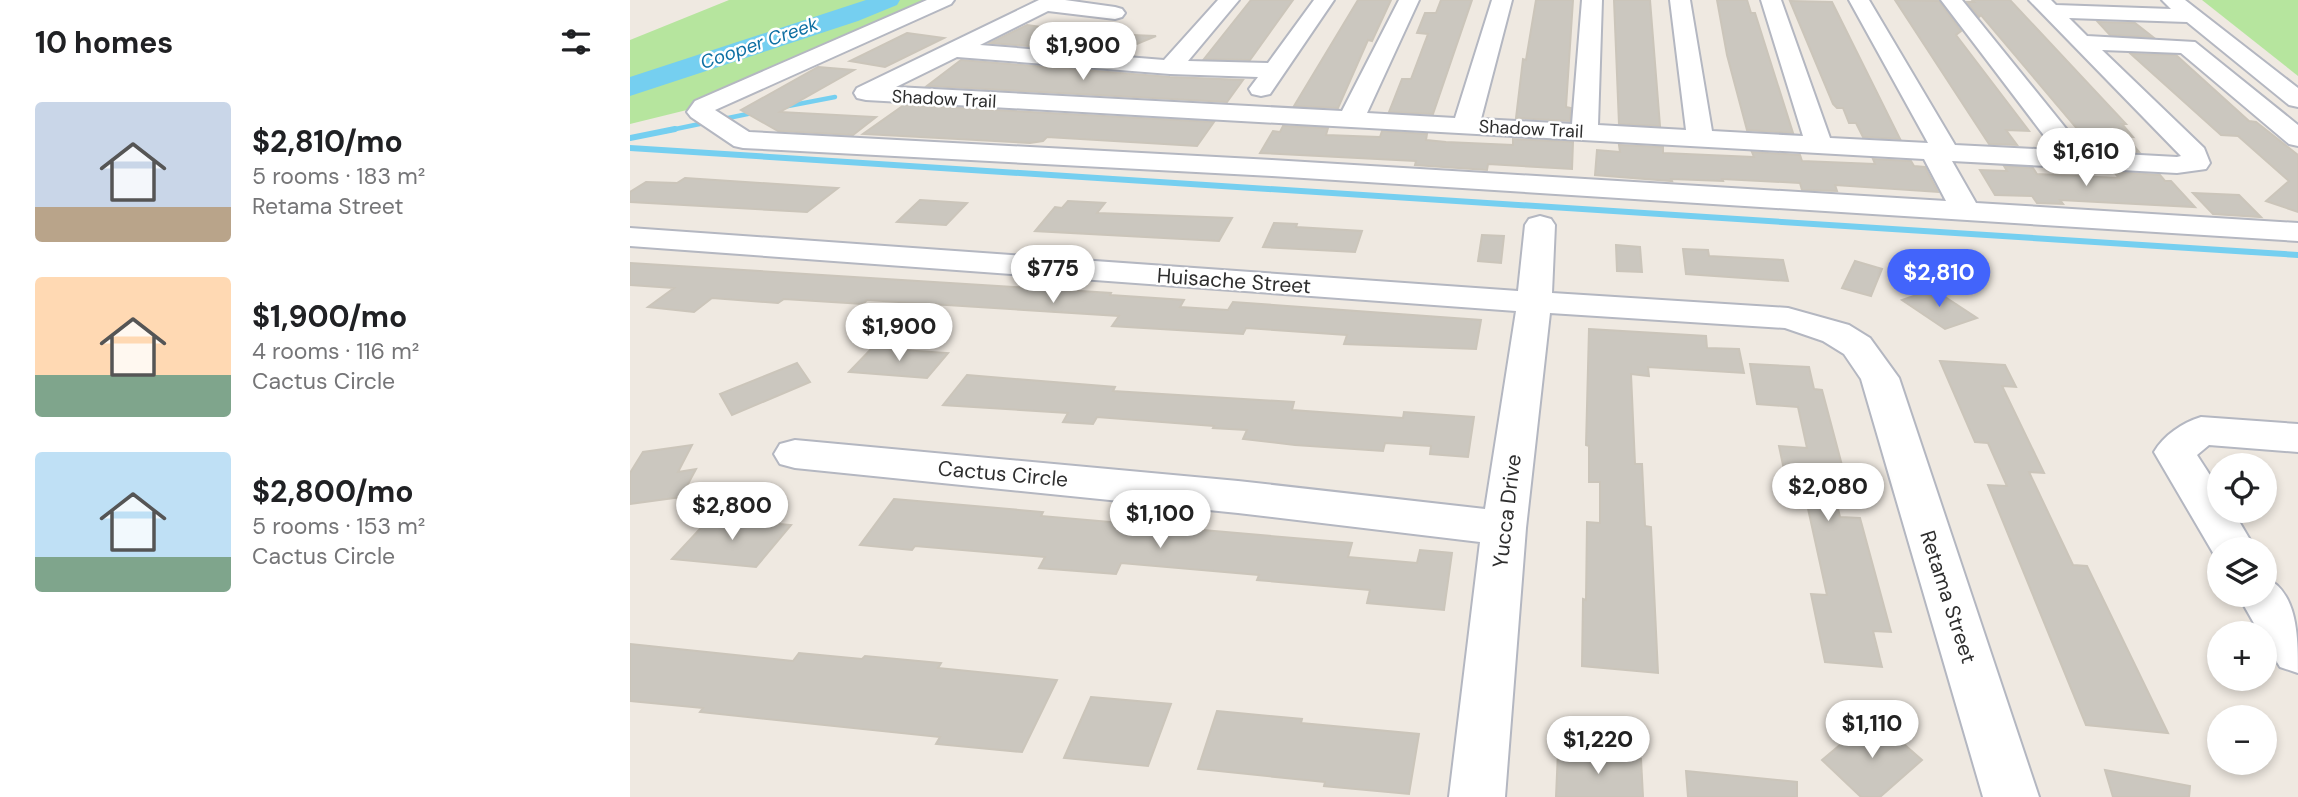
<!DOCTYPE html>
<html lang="en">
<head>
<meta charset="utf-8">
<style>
	:root { --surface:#fff; --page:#f6f6f6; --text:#202124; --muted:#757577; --accent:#4264fb }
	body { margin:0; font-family:"DM Sans",sans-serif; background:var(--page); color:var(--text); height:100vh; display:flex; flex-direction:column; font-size:26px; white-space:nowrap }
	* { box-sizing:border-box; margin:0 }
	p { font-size:23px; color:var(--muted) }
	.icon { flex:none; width:38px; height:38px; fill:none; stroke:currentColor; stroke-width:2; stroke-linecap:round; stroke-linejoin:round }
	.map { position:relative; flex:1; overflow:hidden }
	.side { display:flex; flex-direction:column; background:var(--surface); width:630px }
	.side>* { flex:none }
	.fabs { position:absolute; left:1577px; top:453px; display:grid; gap:14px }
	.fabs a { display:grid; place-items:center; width:70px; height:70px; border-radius:50%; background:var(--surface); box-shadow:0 4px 10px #0003; font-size:35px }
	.price { position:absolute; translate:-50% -60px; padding:0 16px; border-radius:24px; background:#fff; color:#222; font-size:23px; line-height:46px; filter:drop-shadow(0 2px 4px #0008) }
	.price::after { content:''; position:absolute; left:50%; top:42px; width:21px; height:16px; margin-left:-10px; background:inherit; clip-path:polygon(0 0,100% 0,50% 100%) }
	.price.selected { background:var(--accent); color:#fff }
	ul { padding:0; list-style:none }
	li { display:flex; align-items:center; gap:21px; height:175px; padding:0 35px }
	li span { display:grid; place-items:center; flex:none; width:196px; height:140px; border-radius:7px; color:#555 }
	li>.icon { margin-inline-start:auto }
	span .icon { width:84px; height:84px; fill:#fffc; stroke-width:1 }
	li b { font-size:30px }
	h2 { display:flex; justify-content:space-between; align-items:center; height:84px; padding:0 35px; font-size:30px }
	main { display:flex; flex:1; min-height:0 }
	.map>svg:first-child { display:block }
	.green { fill:#b6e59e }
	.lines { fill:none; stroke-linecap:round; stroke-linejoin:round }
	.stream-far1 { stroke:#75cff0; stroke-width:4.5 }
	.stream { stroke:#75cff0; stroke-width:6 }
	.river { fill:#75cff0; fill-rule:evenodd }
	.building { fill:#cbc7bf; stroke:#cbc5ba; stroke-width:2 }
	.minor-casing { stroke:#b4b7c1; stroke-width:4 }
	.minor { fill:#fff; fill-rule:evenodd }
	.labels { text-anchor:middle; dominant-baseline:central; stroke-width:5; stroke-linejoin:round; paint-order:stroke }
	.far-street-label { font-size:18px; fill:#2e2e2e; stroke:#fff }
	.far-water-label { font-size:19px; font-style:italic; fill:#0d6fa3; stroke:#fff }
	.street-label { font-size:21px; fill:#2e2e2e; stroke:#fff }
</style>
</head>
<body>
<main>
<section class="side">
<h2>10 homes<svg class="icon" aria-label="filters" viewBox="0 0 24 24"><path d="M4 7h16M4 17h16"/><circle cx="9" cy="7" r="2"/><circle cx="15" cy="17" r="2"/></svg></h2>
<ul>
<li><span style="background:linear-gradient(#c9d6e8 75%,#b9a48a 0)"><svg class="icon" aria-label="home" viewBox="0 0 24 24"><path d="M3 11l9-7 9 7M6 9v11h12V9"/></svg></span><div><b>$2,810/mo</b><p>5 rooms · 183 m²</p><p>Retama Street</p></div></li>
<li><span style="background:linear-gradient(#ffd9b3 70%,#7fa58c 0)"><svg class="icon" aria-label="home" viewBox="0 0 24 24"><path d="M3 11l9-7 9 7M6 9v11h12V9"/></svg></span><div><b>$1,900/mo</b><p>4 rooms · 116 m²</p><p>Cactus Circle</p></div></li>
<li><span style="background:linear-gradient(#bfe0f5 75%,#7fa58c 0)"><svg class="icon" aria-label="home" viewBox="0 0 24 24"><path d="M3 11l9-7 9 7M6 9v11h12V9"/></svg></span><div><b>$2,800/mo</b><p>5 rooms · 153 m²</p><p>Cactus Circle</p></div></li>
</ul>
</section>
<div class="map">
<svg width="1668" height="797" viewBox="0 0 1668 797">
	<rect width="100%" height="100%" fill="#efe9e1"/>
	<g class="green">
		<polygon points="99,0 309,0 65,108 0,124 0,40"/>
		<polygon points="1572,0 1668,0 1668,76"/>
	</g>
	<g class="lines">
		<g class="stream-far1">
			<polyline points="153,107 205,97"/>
			<polyline points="36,131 127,112"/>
		</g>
		<g class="stream">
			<polyline points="0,138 45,129"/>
			<polyline points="0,148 1668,255"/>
		</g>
		<polygon class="river" points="236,0 270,0 267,5 228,21 0,96 0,77"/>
	</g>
	<g class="building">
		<polygon points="621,0 663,0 620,60 574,59"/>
		<polygon points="728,0 761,0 742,41 738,40 708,108 664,106"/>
		<polygon points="811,0 842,0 803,114 759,112 772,79 781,79 798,34 787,33 795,13 806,13"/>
		<polygon points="906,0 943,0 936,107 941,108 940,121 886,118 893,59 896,60"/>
		<polygon points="984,0 1020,0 1030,126 989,124"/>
		<polygon points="1087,0 1117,0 1121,13 1125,13 1163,133 1117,130 1097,55"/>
		<polygon points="1265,0 1309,1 1331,31 1326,35 1399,131 1376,130 1387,145 1359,144"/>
		<polygon points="1342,0 1380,0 1496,124 1492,124 1503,137 1495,136 1509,152 1465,150 1351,15 1349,17 1337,2 1344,2"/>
		<polygon points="1160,1 1202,2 1270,139 1233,137 1226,123 1219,123 1213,108 1207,108 1203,104"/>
		<polygon points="1468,22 1505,23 1523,37 1480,35"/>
		<polygon points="397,25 453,33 526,36 485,53 360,43"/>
		<polygon points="277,33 314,38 255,67 220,61"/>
		<polygon points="1501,54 1546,55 1619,121 1626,122 1668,155 1668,212 1636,201 1659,181 1608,136 1591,135"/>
		<polygon points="331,60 540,77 613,80 597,102 297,86"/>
		<polygon points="188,67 224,70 150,112 246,117 223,135 148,131 111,110"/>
		<polygon points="274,105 584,122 567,146 417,137 413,141 400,143 233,134"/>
		<polygon points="653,126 698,128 696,135 750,137 752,131 797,134 796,140 816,142 883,145 883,139 943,142 942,169 858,164 857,170 785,165 786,161 630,153 643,131 650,132"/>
		<polygon points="989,145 1033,147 1033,153 1124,157 1122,152 1170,155 1172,161 1245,164 1243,159 1281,161 1284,166 1295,167 1308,192 1205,185 1207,191 1172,190 1170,183 1092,179 1093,181 1041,179 1042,181 965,175 967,150 990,152"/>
		<polygon points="1374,166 1403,168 1407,174 1425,175 1489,178 1484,172 1530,175 1535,181 1541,181 1565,207 1430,200 1433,204 1407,203 1402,196 1365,195 1350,170 1377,171"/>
		<polygon points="55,178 208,188 177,212 0,202 0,192 16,182 47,183"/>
		<polygon points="1563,193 1609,195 1631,217 1583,214"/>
		<polygon points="290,200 337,203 316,225 267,222"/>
		<polygon points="438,201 475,203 467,213 602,218 589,241 405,231 425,207 432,208"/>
		<polygon points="644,223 667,224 666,227 732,231 725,252 633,247"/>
		<polygon points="852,235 874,236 871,263 848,261"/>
		<polygon points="986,245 1010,247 1012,272 987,271"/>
		<polygon points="1053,249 1078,250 1079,256 1153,260 1158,281 1056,274"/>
		<polygon points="1225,261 1252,269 1241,296 1212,288"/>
		<polygon points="0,263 481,293 480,295 554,300 550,307 598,310 603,302 851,320 846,349 714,344 717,335 616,328 613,334 482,326 489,316 237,300 233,304 154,299 148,303 82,298 64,312 18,307 44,288 0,285"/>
		<polygon points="1303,289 1347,318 1315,329 1272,300"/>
		<polygon points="959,329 1076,336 1077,348 1109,349 1114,373 1018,367 1019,376 1001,374 1005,464 1012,464 1015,526 1021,527 1028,673 952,666 953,599 956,600 957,522 970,523 970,482 959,482 959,446 956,445"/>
		<polygon points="242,348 318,353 297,378 219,372"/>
		<polygon points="1310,361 1375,365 1386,387 1372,386 1414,473 1399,472 1443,565 1457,566 1538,733 1456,725 1358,485 1377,486 1358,443 1345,442"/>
		<polygon points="167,363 180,382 102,415 90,394"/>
		<polygon points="1120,364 1179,367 1184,389 1192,390 1213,469 1198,467 1210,517 1230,518 1261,632 1243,631 1252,667 1195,662 1181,594 1197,595 1175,495 1159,494 1149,446 1177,448 1168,407 1127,404"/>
		<polygon points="337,375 485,387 483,391 664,402 662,410 773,418 774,412 844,417 838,457 800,454 801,446 755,443 753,451 665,445 613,439 617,430 583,428 584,426 467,417 463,424 433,422 438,413 313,405"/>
		<polygon points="62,445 48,472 66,469 51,497 0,504 0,473 13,452"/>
		<polygon points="264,499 413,512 411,516 722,543 718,557 787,563 790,550 822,553 814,610 737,603 740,590 627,580 629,575 491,563 486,574 409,568 415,557 285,546 282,550 230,545"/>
		<polygon points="80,518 161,525 126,567 42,559"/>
		<polygon points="0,644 163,661 169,653 232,659 235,656 311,663 308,668 427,680 392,752 306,744 310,737 70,712 73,708 0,701"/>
		<polygon points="461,697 541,704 518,766 434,758"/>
		<polygon points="587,711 672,719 671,723 789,734 779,794 694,786 695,782 568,769"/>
		<polygon points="1243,717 1292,760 1250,797 1231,797 1192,760"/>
		<polygon points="928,751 1011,759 1013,797 926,797"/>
		<polygon points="1475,770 1560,786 1559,797 1483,797"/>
		<polygon points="1056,771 1167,782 1167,797 1058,797"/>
	</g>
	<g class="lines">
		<g class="minor-casing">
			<g id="minor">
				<polygon points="297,0 324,0 321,4 85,110 119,132 642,160 1316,201 1294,159 236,100 227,98 224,93 227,88 409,0 435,0 485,7 492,9 495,13 492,17 485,19 418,11 350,45 534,60 588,0 609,0 558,61 638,63 684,0 704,0 640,94 631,96 622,94 619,89 628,77 540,74 327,57 266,87 712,111 769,0 789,0 737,113 825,118 862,0 882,0 851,119 942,124 952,0 972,0 968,125 1056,130 1040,0 1060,0 1082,131 1173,136 1131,0 1151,0 1200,138 1298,143 1219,0 1239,0 1325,145 1425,150 1311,0 1332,0 1455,152 1547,157 1551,156 1399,0 1421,0 1426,5 1541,9 1532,0 1555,0 1668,88 1668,107 1659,105 1557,22 1439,18 1457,36 1565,42 1668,125 1668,146 1659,144 1551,53 1472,50 1574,148 1580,163 1576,169 1547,173 1322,161 1346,203 1668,223 1668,241 642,176 113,148 104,146 61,117 57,112 65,101"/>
				<polygon points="910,216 921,219 925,225 922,293 1158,308 1219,325 1240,338 1269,378 1409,797 1353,797 1231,379 1214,354 1193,341 1155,328 920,313 896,528 875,797 819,797 850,542 608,513 165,468 150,464 144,454 150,444 165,440 608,481 855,509 886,311 0,246 0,228 888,291 895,225 899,219"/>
				<path d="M1571,417L1668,424V452L1579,445L1567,455L1589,489V511H1603L1626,550H1589V563L1524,452C1534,435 1552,423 1571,417Z"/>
				<path d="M1634,577C1668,591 1668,637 1668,673L1650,667L1634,641V634H1630L1608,595H1634Z"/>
			</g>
		</g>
		<use href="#minor" class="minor"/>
	</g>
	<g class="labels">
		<g class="far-street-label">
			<text transform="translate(314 99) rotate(3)">Shadow Trail</text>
			<text transform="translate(901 129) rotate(3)">Shadow Trail</text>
		</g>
		<g class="far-water-label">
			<text transform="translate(129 43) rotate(-19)">Cooper Creek</text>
		</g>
		<g class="street-label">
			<text transform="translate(604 281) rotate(4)">Huisache Street</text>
			<text transform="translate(373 474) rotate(5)">Cactus Circle</text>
			<text transform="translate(877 511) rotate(-83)">Yucca Drive</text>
			<text transform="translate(1318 597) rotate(72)">Retama Street</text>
		</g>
	</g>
</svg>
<div class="fabs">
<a><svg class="icon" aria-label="locate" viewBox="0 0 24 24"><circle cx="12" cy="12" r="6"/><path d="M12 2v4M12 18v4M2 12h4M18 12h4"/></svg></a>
<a><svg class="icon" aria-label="layers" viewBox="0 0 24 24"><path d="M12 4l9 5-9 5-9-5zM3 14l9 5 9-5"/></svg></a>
<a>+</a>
<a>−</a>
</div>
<b class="price" style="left:453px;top:82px">$1,900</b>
<b class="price" style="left:1456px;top:188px">$1,610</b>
<b class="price" style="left:423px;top:305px">$775</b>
<b class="price selected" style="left:1309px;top:309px">$2,810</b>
<b class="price" style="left:269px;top:363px">$1,900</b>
<b class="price" style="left:1198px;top:523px">$2,080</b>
<b class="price" style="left:102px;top:542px">$2,800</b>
<b class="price" style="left:530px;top:550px">$1,100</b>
<b class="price" style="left:1242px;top:760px">$1,110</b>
<b class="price" style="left:968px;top:776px">$1,220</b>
</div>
</main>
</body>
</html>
